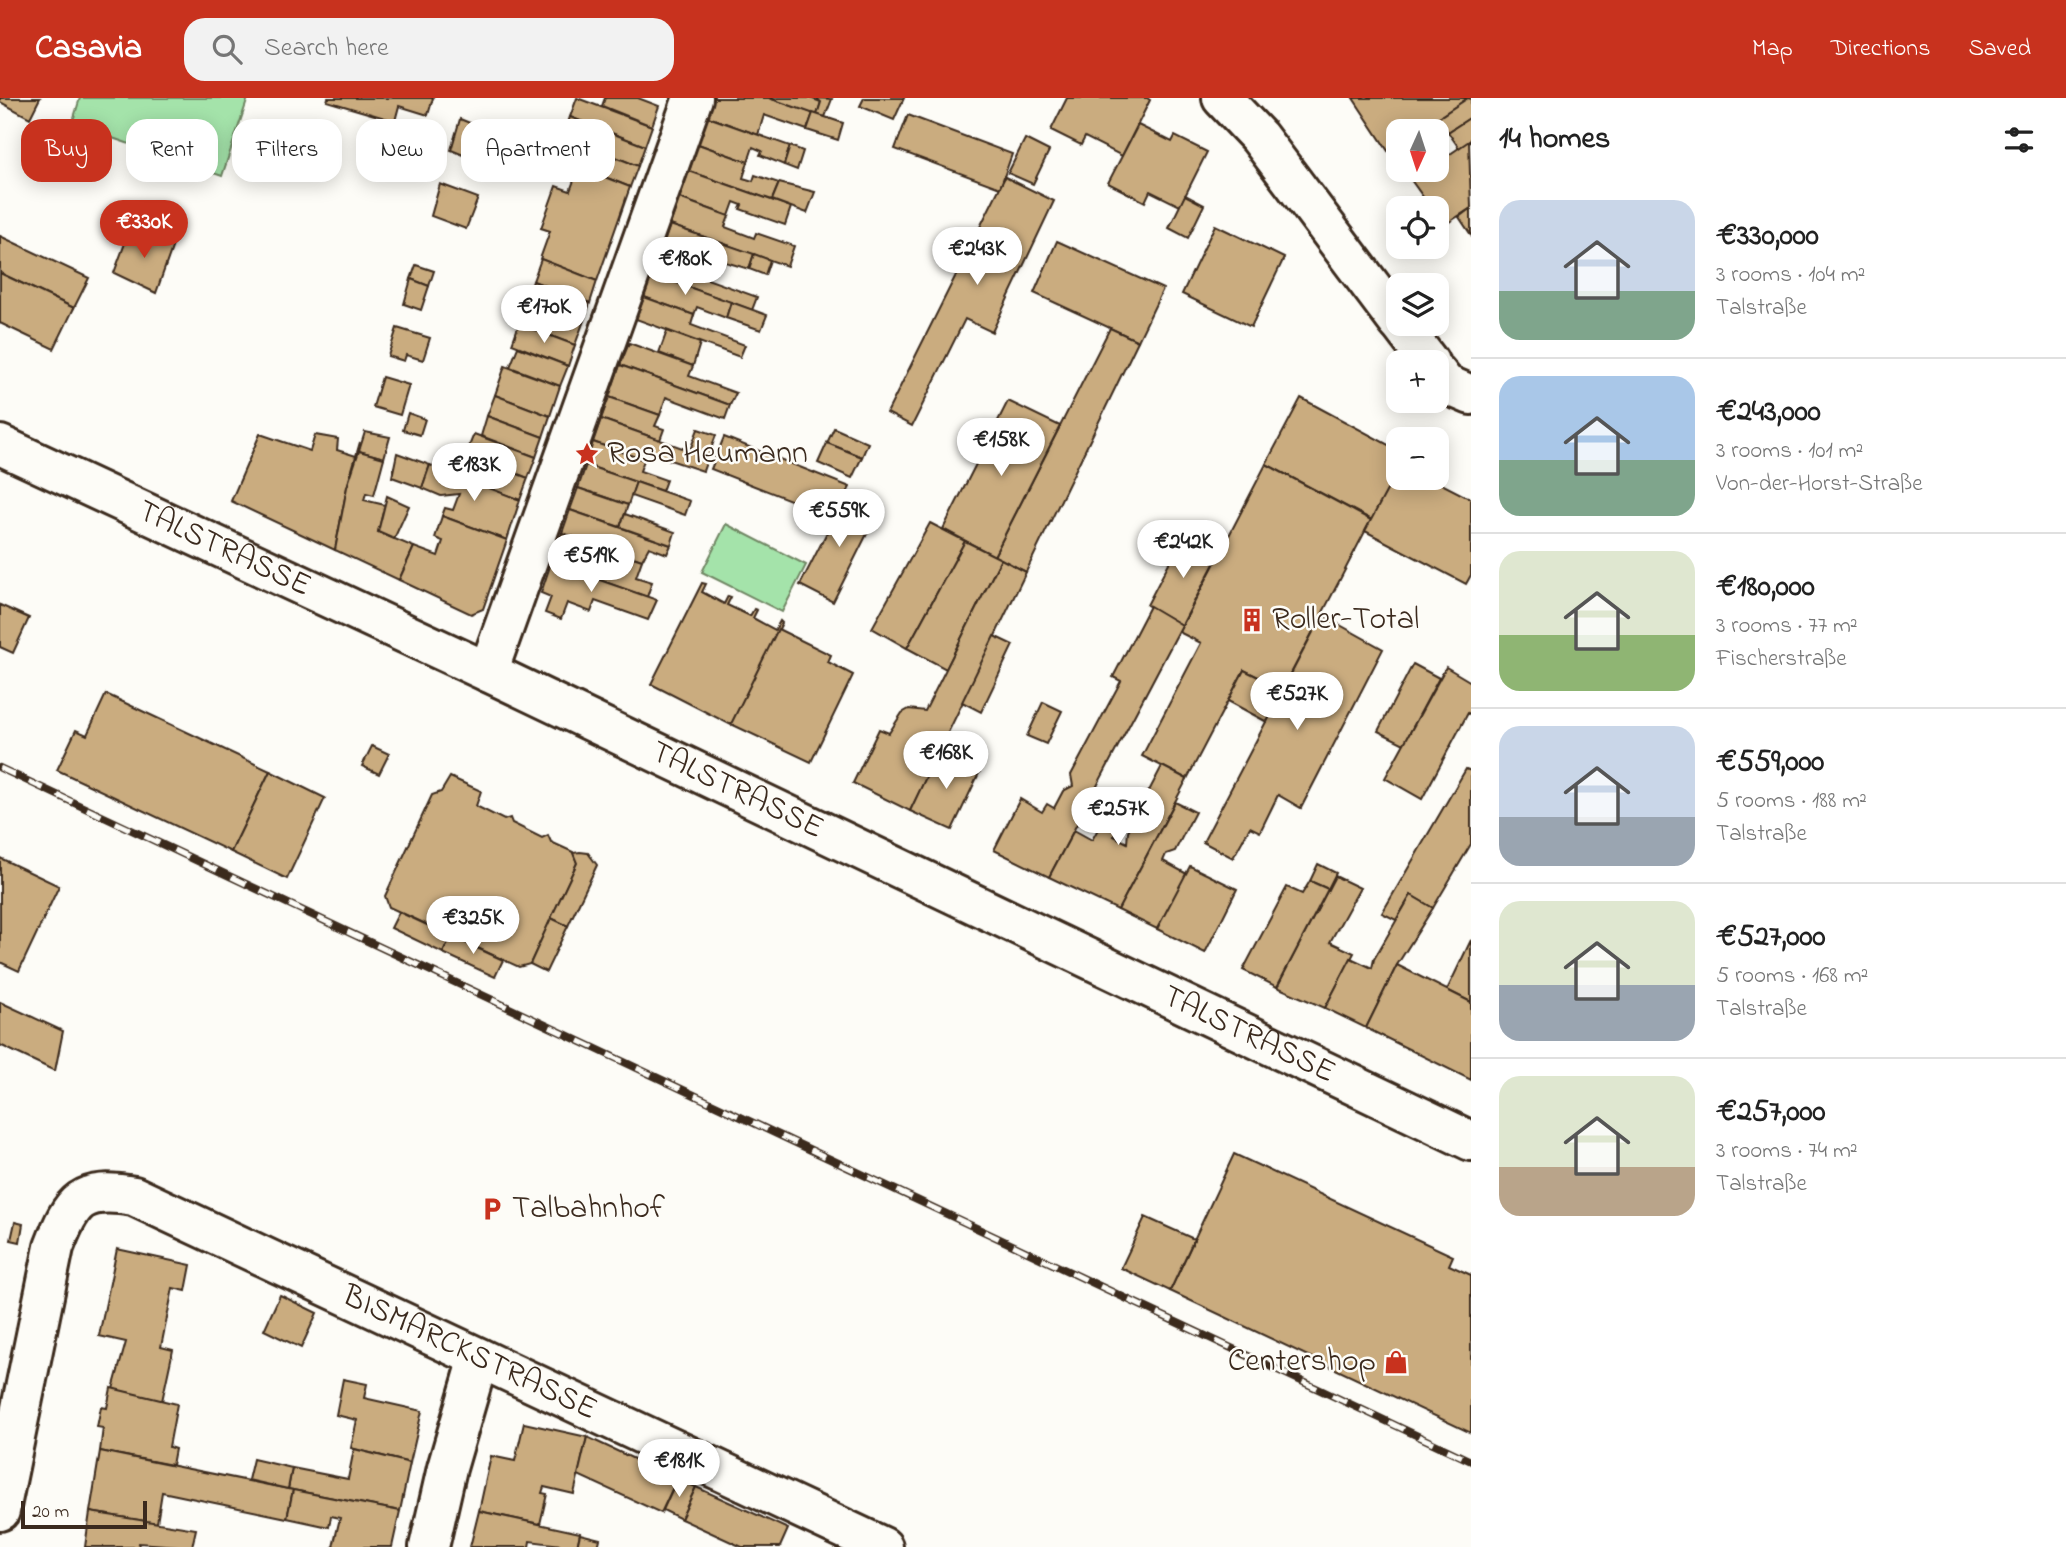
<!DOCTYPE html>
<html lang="en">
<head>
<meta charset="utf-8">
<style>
	:root { --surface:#fff; --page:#f2f2f2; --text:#222; --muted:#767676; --line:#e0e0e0; --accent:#c8321e }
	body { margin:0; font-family:"Indie Flower",sans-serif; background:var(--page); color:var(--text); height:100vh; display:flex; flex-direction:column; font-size:26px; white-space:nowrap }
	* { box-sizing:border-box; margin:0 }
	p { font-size:23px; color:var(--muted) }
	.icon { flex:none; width:38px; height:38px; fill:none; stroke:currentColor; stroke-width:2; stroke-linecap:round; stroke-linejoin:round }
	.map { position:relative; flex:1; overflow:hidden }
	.details { display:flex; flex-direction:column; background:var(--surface); width:595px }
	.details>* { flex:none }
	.hud { position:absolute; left:21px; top:21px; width:665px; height:63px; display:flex; gap:14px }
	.needle { width:46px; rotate:183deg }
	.buttons { position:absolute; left:1386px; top:21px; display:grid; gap:14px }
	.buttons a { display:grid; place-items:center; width:63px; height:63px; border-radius:14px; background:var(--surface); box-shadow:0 4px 18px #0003; font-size:35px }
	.scale { position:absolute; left:21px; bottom:18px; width:126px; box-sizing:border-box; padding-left:7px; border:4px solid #3b2a1e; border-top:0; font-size:19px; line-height:24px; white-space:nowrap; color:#3b2a1e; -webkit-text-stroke:5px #fdfcf7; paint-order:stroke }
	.price { position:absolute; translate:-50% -60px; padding:0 16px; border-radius:24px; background:#fff; color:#222; font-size:23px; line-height:46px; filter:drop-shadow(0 2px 4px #0008) }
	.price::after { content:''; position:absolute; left:50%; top:42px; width:21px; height:16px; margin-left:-10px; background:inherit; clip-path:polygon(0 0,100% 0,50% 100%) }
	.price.active { background:var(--accent); color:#fff }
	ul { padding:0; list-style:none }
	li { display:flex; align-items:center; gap:21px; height:175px; padding:0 28px }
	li+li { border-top:2px solid var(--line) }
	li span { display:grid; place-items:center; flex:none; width:196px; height:140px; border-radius:21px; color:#555 }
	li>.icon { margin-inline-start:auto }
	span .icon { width:84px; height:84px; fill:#fffc; stroke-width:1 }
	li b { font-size:30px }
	h2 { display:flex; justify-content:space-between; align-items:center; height:84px; padding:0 28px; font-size:30px }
	.pill { padding:0 24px; border-radius:21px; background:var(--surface); box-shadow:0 4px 18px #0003; font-size:24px; line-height:63px }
	.pill.active { background:var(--accent); color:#fff }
	header { display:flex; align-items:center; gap:42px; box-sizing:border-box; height:98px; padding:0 35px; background:var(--accent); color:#fff }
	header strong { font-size:33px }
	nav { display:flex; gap:38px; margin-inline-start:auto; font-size:24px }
	.search { width:490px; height:63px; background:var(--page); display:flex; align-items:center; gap:18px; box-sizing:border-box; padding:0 24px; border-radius:21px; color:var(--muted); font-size:26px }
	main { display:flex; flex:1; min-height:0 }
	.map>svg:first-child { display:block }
	.green { fill:#a4e3aa; stroke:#708664; stroke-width:2 }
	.building { fill:#caac7f; stroke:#3b2a1e; stroke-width:2 }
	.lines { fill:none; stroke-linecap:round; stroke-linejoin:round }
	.minor-casing { stroke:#3b2a1e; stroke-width:44 }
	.major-casing { stroke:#3b2a1e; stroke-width:44 }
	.minor { stroke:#fdfcf7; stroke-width:38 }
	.major { stroke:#fdfcf7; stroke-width:38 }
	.rail-casing { stroke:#3b2a1e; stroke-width:8 }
	.rail { stroke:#fdfcf7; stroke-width:5; stroke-dasharray:16; stroke-linecap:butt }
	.labels { text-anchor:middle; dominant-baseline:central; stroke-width:5; stroke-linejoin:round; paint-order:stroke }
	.poi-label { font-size:32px; fill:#3b2a1e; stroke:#fdfcf7; text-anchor:start }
	.street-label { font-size:32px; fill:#3b2a1e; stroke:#fdfcf7 }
</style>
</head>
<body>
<header>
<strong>Casavia</strong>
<div class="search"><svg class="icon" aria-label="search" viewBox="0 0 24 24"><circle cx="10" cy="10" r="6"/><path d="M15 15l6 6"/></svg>Search here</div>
<nav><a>Map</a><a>Directions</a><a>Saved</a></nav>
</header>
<main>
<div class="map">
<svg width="1471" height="1449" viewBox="0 0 1471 1449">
	<rect width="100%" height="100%" fill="#fdfcf7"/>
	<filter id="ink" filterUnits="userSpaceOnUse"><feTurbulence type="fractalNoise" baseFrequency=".0143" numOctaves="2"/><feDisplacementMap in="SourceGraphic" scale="14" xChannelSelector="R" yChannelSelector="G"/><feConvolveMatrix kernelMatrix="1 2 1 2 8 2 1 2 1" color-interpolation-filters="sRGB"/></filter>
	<g filter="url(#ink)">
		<g class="green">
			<polygon points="80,0 248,0 222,78 72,26"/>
			<polygon points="726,426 806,467 782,514 702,474"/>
		</g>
		<g class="building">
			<polygon points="0,0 40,0 30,20 0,4"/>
			<polygon points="328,0 433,0 428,17 399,8 395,23 327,3"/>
			<polygon points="577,0 652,28 645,48 570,19"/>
			<polygon points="605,0 638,0 659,8 652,28 602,8"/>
			<polygon points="714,0 769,0 813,15 807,32 764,17 758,37 708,19"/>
			<polygon points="769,0 810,0 821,4 817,17"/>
			<polygon points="816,0 832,1 825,19 817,17 821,4"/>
			<polygon points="864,0 904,0 894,22 860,8"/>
			<polygon points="1067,0 1147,0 1150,2 1122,58 1085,39 1081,47 1051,32"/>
			<polygon points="1353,0 1468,0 1418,33 1398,33 1398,46 1388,53"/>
			<polygon points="1468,0 1471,1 1471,19 1448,34 1438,20"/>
			<polygon points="813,15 843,25 838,42 807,32"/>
			<polygon points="908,17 1012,56 1000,90 895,51"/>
			<polygon points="570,19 645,48 638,68 563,38"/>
			<polygon points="708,19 790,48 784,67 760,57 762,53 753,49 748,64 698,46"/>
			<polygon points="1471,19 1471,44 1459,50 1448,34"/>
			<polygon points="460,21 514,43 503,73 451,52"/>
			<polygon points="1138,27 1172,44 1175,38 1207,54 1180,108 1150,93 1145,104 1108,85"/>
			<polygon points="563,38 638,68 630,89 555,59"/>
			<polygon points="1025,41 1049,53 1033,86 1008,75"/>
			<polygon points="1469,43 1471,110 1443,128 1437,119 1437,110 1431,110 1411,82 1426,72 1437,72 1437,65"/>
			<polygon points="698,46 748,64 743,80 753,83 755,77 779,85 772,102 689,73"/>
			<polygon points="790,48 803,53 797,72 784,67"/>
			<polygon points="579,69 630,89 597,183 540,161 550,133 541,130 556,88 570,93"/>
			<polygon points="689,73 791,109 785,127 740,111 742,107 734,104 729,118 679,100"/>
			<polygon points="1005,79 1054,103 992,234 965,221 912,328 887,315"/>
			<polygon points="779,85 815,94 807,115 772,102"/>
			<polygon points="440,86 478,100 466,131 431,118"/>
			<polygon points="1185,97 1204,107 1188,140 1169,130"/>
			<polygon points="679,100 729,118 725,129 754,140 756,135 794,148 787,168 670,127"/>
			<polygon points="1471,110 1471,137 1459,119"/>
			<polygon points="670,127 754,156 749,171 715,161 710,171 661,153"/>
			<polygon points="1215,127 1284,160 1251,229 1182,196"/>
			<polygon points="131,129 173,147 156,195 114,175"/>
			<polygon points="0,138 89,180 74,210 0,175"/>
			<polygon points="1057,143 1163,191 1138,243 1034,195"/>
			<polygon points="661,153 710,171 707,181 757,199 752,212 652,176"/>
			<polygon points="754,156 770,162 765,177 749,171"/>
			<polygon points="541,161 597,183 590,205 533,183"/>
			<polygon points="416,167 434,173 429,188 411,181"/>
			<polygon points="0,175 74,210 54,251 0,225"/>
			<polygon points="652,176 731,204 726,220 697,209 694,217 644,199"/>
			<polygon points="411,181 429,188 421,212 404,206"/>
			<polygon points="533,183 590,205 583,225 526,204"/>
			<polygon points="644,199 694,217 691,227 745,247 740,259 636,221"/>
			<polygon points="526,204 583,225 575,247 519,226"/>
			<polygon points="731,204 767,217 761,232 726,220"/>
			<polygon points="519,226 575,247 568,268 512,246"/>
			<polygon points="397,230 430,240 423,262 406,257 404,263 388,258"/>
			<polygon points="1110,230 1138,243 1026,474 994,458"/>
			<polygon points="667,233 700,245 693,268 659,255"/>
			<polygon points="629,245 693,268 689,278 736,295 730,307 620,267"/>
			<polygon points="518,249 568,268 560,288 510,269"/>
			<polygon points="620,267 730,307 725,321 666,299 660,317 609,299"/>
			<polygon points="505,268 560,288 550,318 495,297"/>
			<polygon points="382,279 409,287 400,317 373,309"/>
			<polygon points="495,297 550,318 543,339 487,318"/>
			<polygon points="609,299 660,317 655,328 664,331 660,342 601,321"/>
			<polygon points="1301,300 1398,352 1398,372 1372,422 1266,366"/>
			<polygon points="1008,303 1060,328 994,458 943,431"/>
			<polygon points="408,315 425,321 420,337 403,332"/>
			<polygon points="487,318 543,339 536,359 481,338"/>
			<polygon points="601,321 708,359 703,373 646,354 644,362 593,344"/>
			<polygon points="834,330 868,345 862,359 827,345"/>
			<polygon points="698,331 716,337 708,359 690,352"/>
			<polygon points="365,334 390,339 384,360 359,353"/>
			<polygon points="260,336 310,353 315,337 338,341 337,352 356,358 360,344 347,389 335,452 231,403"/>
			<polygon points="474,336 536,359 528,380 466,356"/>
			<polygon points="724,339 850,389 834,419 711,371"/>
			<polygon points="593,344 644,362 640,373 666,382 662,393 586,367"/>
			<polygon points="827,345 862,359 852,380 818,365"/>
			<polygon points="359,353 384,360 374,397 366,395 364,402 385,407 378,434 414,449 399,482 335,452 347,389"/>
			<polygon points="397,355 430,367 422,390 392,379"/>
			<polygon points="466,356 528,380 520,402 438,371 442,362 462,369"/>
			<polygon points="1266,366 1371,422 1283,591 1244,572 1187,681 1142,658 1201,545 1179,534"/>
			<polygon points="430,367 520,402 507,442 442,418 445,410 453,412 459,396 441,398 422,390"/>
			<polygon points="586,367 636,384 628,407 578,390"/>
			<polygon points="1398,372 1398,380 1430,380 1471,401 1471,477 1466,486 1365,433"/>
			<polygon points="636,384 690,403 685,417 631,398"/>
			<polygon points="578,390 628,407 620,429 570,412"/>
			<polygon points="846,397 878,414 833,504 800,487"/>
			<polygon points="387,398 409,408 394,441 378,434"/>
			<polygon points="570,412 671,447 667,456 649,449 642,462 562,435"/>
			<polygon points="625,416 675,434 671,447 620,429"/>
			<polygon points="442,418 507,442 483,511 471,516 399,482 414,449 438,458 443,443 435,440"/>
			<polygon points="930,425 965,443 907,550 872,530"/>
			<polygon points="562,435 642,462 636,479 652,484 647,499 551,465"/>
			<polygon points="1183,438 1219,456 1182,527 1147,507"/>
			<polygon points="965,443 1001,461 946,571 907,550"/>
			<polygon points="1001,461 1026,474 910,713 853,685 879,631 889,635 902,615 909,611 925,613"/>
			<polygon points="551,465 657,502 648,522 595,503 591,514 567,505 561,521 545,515 551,499 541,495"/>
			<polygon points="702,485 706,486 702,494 724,506 728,498 731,499 727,507 750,518 754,511 757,512 753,520 775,532 780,523 782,525 731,627 651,586"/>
			<polygon points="0,507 29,520 13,555 0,549"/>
			<polygon points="1150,508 1182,527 1049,779 994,752 1020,701 1042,714 1047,706 1054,710 1063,693 1073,688 1071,677 1121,583 1113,579"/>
			<polygon points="1322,517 1383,551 1301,710 1278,697 1260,734 1250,729 1233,760 1203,744"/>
			<polygon points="778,531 831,557 828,564 853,577 811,664 731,626"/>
			<polygon points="994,538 1013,547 981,614 962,604"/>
			<polygon points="1413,566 1439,580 1404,646 1378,633"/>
			<polygon points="1446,569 1471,584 1471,617 1468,615 1422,701 1385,680"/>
			<polygon points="1244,572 1283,591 1267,624 1228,603"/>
			<polygon points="106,596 270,673 231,754 57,672 76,632 87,637"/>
			<polygon points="1043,604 1062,613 1046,646 1027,638"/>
			<polygon points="372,648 389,656 379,676 362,668"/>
			<polygon points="958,657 982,669 952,732 910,713 936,658 953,667"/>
			<polygon points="1162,668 1187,681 1118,812 1049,779 1074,732 1092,742 1103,722 1118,730 1114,738 1127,745 1128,733"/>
			<polygon points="1466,671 1471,673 1471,746 1433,810 1411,797 1396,822 1382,815"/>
			<polygon points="270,673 325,700 287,781 231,754"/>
			<polygon points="450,679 481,693 476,708 504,722 510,720 512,725 542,740 548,737 551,744 573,754 577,765 530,866 519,869 389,809 385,798 432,697 441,694"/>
			<polygon points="1175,704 1195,714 1175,753 1166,756 1163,763 1187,776 1157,831 1118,812"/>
			<polygon points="580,754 588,755 597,767 568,828 551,820 577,765 573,755"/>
			<polygon points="0,760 59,788 19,873 0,864"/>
			<polygon points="1318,766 1336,775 1328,791 1310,783"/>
			<polygon points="1190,768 1237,791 1205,855 1157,831"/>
			<polygon points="1335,778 1360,790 1330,844 1354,855 1325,910 1277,889"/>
			<polygon points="1310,783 1328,791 1277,889 1243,872 1287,789 1302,796"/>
			<polygon points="1411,797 1433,810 1397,867 1366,930 1325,910 1351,860 1372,870 1374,861"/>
			<polygon points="399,814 451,838 443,855 391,830"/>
			<polygon points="551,820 568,828 546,874 530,866"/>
			<polygon points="451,838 503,862 495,879 443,855"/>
			<polygon points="1471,842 1471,904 1447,892"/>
			<polygon points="1397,867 1471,904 1471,982 1366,930"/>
			<polygon points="0,904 63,933 55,973 0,947"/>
			<polygon points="1234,1056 1453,1158 1449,1167 1471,1177 1471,1335 1170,1193"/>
			<polygon points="1145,1119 1194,1141 1170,1193 1121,1170"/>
			<polygon points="15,1124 23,1126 20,1144 11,1142"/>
			<polygon points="117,1151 191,1167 186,1193 173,1190 161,1249 173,1252 162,1303 113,1291 126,1244 99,1238"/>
			<polygon points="280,1197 317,1215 301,1250 264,1232"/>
			<polygon points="343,1281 367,1286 364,1300 422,1313 410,1365 351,1350 357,1322 336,1317"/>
			<polygon points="111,1290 177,1306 169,1349 175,1351 172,1367 100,1353 103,1330 97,1329 101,1309 107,1310"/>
			<polygon points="524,1325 587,1339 574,1396 544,1389 542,1395 547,1396 540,1426 479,1413 491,1358 515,1363"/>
			<polygon points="587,1339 677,1381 661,1415 578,1377"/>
			<polygon points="354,1351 410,1365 400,1413 288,1391 292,1370 348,1381"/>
			<polygon points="100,1353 293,1392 287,1420 162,1394 157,1425 90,1414"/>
			<polygon points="253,1361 292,1370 288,1391 248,1382"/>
			<polygon points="677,1381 696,1389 681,1421 663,1412"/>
			<polygon points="696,1389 788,1431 780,1449 742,1449 681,1421"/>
			<polygon points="293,1392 400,1413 392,1449 333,1449 340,1420 331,1418 329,1429 287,1420"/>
			<polygon points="479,1413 580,1435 577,1449 530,1443 529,1449 470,1449"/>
			<polygon points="90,1414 196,1431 192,1449 139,1445 138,1449 85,1449"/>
			<polygon points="580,1436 600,1441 598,1449 577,1449"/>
		</g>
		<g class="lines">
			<g class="minor-casing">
				<g id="minor">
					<polyline points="1222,0 1259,39 1398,224"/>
					<polyline points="1400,226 1429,264"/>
					<polyline points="1437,275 1445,286 1471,297"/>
					<polyline points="488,574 693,0"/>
					<path id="s1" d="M0,1413L54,1149C72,1102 81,1089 134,1098L883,1449"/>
					<polyline points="429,1449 447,1370 479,1260"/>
				</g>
			</g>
			<g class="major-casing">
				<g id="major">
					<path id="s2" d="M0,347L488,574L1471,1043"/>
				</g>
			</g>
			<use href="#minor" class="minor"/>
			<use href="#major" class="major"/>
			<g class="rail-casing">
				<polyline id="rail" points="0,670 1471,1363"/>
			</g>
			<use href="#rail" class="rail"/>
		</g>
	</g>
	<defs>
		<g id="sight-bare" transform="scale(1.89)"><path d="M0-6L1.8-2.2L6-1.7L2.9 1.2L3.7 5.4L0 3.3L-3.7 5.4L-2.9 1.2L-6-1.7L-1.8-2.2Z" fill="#c8321e" stroke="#fdfcf7" stroke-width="2.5" paint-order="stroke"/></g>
		<g id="building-bare" transform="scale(1.89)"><path d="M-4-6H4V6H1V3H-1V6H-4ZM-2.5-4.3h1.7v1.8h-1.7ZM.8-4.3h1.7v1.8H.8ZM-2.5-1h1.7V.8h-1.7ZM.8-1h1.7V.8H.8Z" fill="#c8321e" stroke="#fdfcf7" stroke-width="2.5" paint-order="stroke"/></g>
		<g id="parking-bare" transform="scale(1.89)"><path d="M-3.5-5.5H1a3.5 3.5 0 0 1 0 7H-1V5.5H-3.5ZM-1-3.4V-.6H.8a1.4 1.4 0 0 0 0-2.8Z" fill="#c8321e" stroke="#fdfcf7" stroke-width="2.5" paint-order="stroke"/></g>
		<g id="shop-bare" transform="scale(1.89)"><path d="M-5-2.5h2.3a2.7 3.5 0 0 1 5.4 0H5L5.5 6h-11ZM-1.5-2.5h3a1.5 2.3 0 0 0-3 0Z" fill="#c8321e" stroke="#fdfcf7" stroke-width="2.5" paint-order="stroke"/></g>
	</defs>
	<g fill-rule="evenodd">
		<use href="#sight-bare" x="587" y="356"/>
		<use href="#building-bare" x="1252" y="522"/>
		<use href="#parking-bare" x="492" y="1111"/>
		<use href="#shop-bare" x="1396" y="1264"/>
	</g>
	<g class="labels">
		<g class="poi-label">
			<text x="607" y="356">Rosa Heumann</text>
			<text x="1272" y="522">Roller-Total</text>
			<text x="512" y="1111">Talbahnhof</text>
			<text x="1376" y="1264" text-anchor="end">Centershop</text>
		</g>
		<g class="street-label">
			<text stroke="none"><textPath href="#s2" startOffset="247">TALSTRASSE</textPath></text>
			<text stroke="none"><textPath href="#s2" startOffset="814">TALSTRASSE</textPath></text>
			<text stroke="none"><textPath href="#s2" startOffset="1381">TALSTRASSE</textPath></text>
			<text stroke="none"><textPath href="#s1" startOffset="749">BISMARCKSTRASSE</textPath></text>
		</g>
	</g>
</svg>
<div class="buttons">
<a><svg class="needle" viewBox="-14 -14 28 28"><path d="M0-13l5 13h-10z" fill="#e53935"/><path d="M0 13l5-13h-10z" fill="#767676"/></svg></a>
<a><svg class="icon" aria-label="locate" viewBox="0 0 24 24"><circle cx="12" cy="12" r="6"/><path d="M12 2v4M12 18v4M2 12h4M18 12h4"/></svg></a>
<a><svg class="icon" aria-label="layers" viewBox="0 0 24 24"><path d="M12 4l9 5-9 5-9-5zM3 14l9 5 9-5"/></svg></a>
<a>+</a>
<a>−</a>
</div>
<div class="scale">20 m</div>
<b class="price active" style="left:144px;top:162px">€330K</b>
<b class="price" style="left:977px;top:189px">€243K</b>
<b class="price" style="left:685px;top:199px">€180K</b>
<b class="price" style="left:544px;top:247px">€170K</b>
<b class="price" style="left:1001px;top:380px">€158K</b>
<b class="price" style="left:474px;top:405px">€183K</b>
<b class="price" style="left:839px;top:451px">€559K</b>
<b class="price" style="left:1183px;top:482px">€242K</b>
<b class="price" style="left:591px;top:496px">€519K</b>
<b class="price" style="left:1297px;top:634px">€527K</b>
<b class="price" style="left:946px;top:693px">€168K</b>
<b class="price" style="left:1118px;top:749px">€257K</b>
<b class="price" style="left:473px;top:858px">€325K</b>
<b class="price" style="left:679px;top:1401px">€181K</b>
<div class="hud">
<a class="pill active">Buy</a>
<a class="pill">Rent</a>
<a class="pill">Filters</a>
<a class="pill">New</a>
<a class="pill">Apartment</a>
</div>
</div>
<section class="details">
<h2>14 homes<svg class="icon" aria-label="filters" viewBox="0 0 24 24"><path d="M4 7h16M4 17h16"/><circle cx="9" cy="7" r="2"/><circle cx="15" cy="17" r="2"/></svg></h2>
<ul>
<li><span style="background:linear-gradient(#c9d6e8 65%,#7fa58c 0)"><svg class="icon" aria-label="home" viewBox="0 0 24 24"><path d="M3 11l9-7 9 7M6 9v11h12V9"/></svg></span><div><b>€330,000</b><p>3 rooms · 104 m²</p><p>Talstraße</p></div></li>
<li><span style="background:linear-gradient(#a9c7e8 60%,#7fa58c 0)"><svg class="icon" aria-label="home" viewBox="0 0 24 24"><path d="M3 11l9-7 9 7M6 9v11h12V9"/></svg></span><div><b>€243,000</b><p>3 rooms · 101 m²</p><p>Von-der-Horst-Straße</p></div></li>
<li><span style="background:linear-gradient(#dfe7d0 60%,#8fb573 0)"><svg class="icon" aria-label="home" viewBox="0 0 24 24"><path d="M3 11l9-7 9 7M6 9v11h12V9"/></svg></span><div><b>€180,000</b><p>3 rooms · 77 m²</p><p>Fischerstraße</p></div></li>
<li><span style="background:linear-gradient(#c9d6e8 65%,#9aa5b1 0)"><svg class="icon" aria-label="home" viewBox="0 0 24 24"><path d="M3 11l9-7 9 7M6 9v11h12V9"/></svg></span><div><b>€559,000</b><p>5 rooms · 188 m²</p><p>Talstraße</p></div></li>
<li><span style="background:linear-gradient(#dfe7d0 60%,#9aa5b1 0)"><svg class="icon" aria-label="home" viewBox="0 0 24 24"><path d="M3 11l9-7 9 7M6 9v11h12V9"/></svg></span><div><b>€527,000</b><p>5 rooms · 168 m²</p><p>Talstraße</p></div></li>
<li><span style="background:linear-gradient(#dfe7d0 65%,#b9a48a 0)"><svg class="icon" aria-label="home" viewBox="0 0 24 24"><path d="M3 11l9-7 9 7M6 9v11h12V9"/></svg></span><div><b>€257,000</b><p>3 rooms · 74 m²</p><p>Talstraße</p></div></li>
</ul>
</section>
</main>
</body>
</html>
